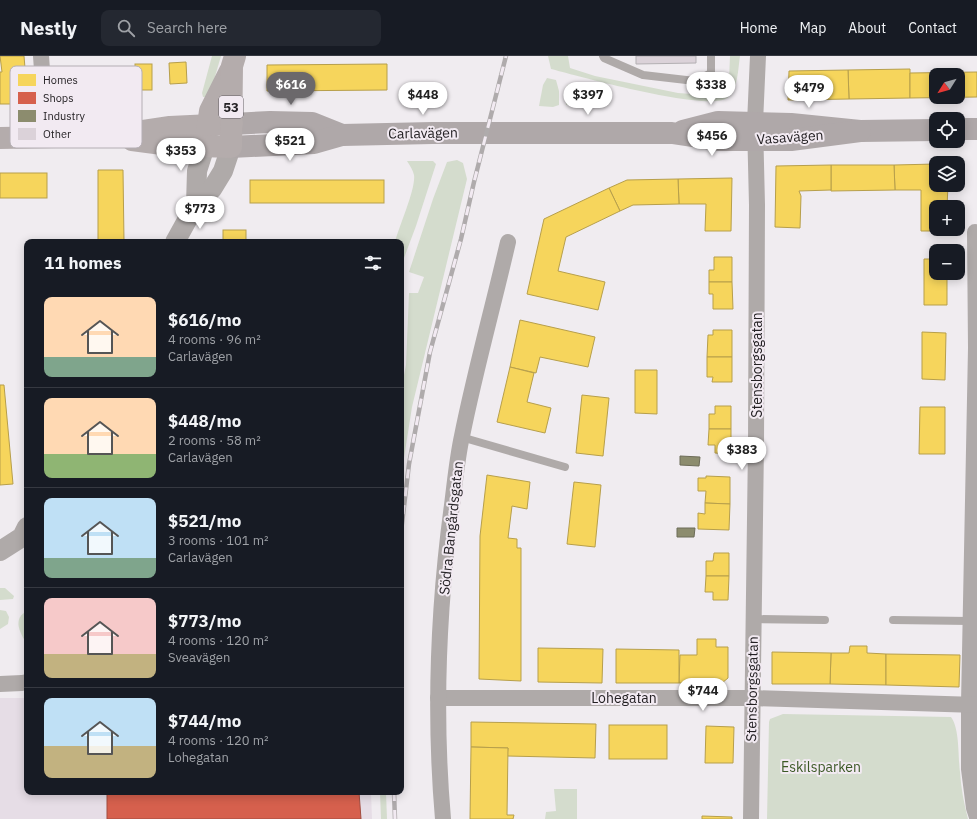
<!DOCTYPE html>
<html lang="en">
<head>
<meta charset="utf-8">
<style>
	:root { --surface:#171b24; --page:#242831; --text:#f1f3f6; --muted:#9ea1a6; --line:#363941; --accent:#6b686b }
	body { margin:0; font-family:"IBM Plex Sans",sans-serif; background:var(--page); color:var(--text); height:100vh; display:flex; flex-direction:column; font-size:15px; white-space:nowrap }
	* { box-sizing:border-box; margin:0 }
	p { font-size:13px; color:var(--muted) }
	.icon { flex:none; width:22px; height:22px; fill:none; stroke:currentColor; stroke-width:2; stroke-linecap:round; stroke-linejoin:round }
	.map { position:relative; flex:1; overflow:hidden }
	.details { position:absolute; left:24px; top:183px; width:380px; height:556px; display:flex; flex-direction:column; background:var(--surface); border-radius:8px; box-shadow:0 2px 10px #0003 }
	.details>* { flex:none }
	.needle { width:26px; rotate:233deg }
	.buttons { position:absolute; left:929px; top:12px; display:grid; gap:8px }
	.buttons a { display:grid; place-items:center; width:36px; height:36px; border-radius:8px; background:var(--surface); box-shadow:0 2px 10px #0003; font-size:20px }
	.price { position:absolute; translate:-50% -34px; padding:0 9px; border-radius:14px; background:#fff; color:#222; font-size:13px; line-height:26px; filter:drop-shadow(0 1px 2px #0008) }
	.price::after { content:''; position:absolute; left:50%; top:24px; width:12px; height:9px; margin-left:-6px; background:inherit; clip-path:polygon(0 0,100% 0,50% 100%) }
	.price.current { background:var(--accent); color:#fff }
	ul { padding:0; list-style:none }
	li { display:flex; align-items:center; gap:12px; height:100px; padding:0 20px }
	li+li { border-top:1px solid var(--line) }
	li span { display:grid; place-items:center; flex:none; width:112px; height:80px; border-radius:8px; color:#555 }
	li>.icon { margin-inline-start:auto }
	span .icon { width:48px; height:48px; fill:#fffc; stroke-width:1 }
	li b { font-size:17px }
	h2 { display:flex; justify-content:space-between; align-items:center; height:48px; padding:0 20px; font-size:17px }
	header { display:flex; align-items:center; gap:24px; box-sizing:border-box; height:56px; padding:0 20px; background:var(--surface); border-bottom:1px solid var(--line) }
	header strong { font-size:19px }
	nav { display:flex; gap:22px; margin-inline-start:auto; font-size:14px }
	.search { width:280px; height:36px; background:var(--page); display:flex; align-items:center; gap:10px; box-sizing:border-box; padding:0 14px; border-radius:8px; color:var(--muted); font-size:15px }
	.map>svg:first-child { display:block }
	.built { fill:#e6dde6 }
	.green { fill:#d4dccd }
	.homes { fill:#f6d55c; stroke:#b79f4b; fill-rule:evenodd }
	.shops { fill:#d6604d; stroke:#a14d41 }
	.industry { fill:#8c8c6e; stroke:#6d6c58 }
	.building { fill:#dbd2d9; stroke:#b3b0b3 }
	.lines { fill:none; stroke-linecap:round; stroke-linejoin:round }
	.service { stroke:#afaaa9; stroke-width:8 }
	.minor { stroke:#afaaa9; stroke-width:16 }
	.tertiary { stroke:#afaaa9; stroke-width:20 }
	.secondary { stroke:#afa8a9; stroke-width:22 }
	.primary { stroke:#b4acac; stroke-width:22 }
	.rail-casing { stroke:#afabac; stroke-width:4.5 }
	.rail { stroke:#f2eaf2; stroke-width:3; stroke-dasharray:9; stroke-linecap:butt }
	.labels { text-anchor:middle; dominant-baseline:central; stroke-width:4; stroke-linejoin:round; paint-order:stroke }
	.shield { fill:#f2eaf2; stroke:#625d62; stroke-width:1 }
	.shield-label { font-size:13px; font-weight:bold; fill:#242124 }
	.street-label { font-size:14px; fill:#242124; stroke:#f2eaf2 }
	.park-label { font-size:14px; fill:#3c5926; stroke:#f2eaf2 }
	.key { fill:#f2eaf2; stroke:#b4aeb4; stroke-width:1 }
	.key-label { font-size:11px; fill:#242124 }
</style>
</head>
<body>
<header>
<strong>Nestly</strong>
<div class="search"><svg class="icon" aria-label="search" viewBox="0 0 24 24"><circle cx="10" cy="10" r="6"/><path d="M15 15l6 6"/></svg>Search here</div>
<nav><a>Home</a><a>Map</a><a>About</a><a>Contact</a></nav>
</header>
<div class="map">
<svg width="977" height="763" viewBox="0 0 977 763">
	<rect width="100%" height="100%" fill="#f0ecf0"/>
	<polygon class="built" points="0,642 27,642 27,736 371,736 372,763 0,763"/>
	<g class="green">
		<polygon points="212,0 221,0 209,41 203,41 202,37"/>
		<path d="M548,0H568L570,12L595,20L678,37L705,39L729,24L730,0H740C738,13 738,34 727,42C707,56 578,20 551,13Z"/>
		<polygon points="547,22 556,24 559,35 559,49 553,51 539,50 543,29"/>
		<polygon points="575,28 608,36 608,44 576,49 566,49 567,29"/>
		<polygon points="457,104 463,107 467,123 412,351 401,421 401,334 406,309 409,237 418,237 424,221 409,216 433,143 447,106"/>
		<path d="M407,105H433L436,108L416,170L401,210V186H395C399,170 416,133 414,119C413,114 410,110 407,105Z"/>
		<polygon points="0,532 5,532 14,540 13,543 0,544"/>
		<polygon points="0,554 6,555 9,561 8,568 0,573"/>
		<path d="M27,555V584L25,585C19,575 13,562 27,555Z"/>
		<path d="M783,658L951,661C960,673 958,702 960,716C961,732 964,748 968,763H767L769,666L770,663Z"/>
		<polygon points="554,733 577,733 577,763 545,763 546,756 556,755"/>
		<polygon points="380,736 386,736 387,763 381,763"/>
	</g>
	<g class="homes">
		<polygon points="0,0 24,0 28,48 0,48 0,16 2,16"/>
		<polygon points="186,6 187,27 170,28 169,7"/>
		<rect x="135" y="8" width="17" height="26"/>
		<polygon points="387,8 387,34 267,35 267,9"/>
		<polygon points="910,13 910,42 849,43 848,14"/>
		<polygon points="848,14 849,43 788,44 789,15"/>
		<path d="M977,16V41L910,42V17ZM936,19H958V41H936Z"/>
		<polygon points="936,108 936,129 948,129 947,151 936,151 936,173 947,173 947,175 921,175 921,134 895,134 894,109"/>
		<polygon points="831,109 894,109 895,134 831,135"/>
		<polygon points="831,109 831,134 799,135 801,140 800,172 775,171 776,110"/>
		<polygon points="98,114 123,114 124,186 98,186"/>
		<rect x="0" y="117" width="47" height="25"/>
		<polygon points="732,122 731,175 705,175 706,148 679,148 678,123"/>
		<polygon points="678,123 679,148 633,149 620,155 609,132 627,124"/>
		<rect x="250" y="124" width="134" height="23"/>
		<polygon points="609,132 620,155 566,181 558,215 605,226 598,254 527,238 544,163"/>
		<rect x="223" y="174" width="23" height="12"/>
		<polygon points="714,201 732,201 732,226 709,226 709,214 714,214"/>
		<polygon points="924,203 936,203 936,217 947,217 947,249 924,249"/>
		<polygon points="709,226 732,226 733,253 713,253 713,238 709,238"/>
		<polygon points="520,264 595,281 588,311 540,301 536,317 510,311"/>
		<polygon points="713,274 732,274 732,301 707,301 708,279 713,279"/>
		<polygon points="922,276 946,277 945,324 922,323"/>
		<polygon points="707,301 732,301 732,326 712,326 713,321 707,321"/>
		<polygon points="510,311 534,317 527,346 551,352 545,377 497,366"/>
		<polygon points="635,314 657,314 657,358 635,357"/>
		<polygon points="0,329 4,329 13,428 0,429"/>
		<polygon points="582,339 609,342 603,400 576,397"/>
		<polygon points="715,350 731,350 731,373 709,373 709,358 715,358"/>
		<polygon points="920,351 945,351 945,398 919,398"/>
		<polygon points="709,373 731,373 731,398 715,397 715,389 708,389"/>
		<polygon points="487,419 530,426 527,453 512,450 508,482 517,483 517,492 521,492 521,625 479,623 480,480"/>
		<polygon points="706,420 730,421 730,448 705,447 706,435 698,435 698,422 706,422"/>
		<polygon points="574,426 601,429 595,491 567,488"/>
		<polygon points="705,447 730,448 729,474 698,473 698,457 705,458"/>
		<polygon points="714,497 729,497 729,520 706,520 706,505 713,505"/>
		<polygon points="706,520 729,520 728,544 713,544 713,536 705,536"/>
		<polygon points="697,583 716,583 716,591 728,591 728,622 722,627 679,627 680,599 697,599"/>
		<polygon points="850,590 867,590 867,597 886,598 886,629 830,628 831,597 849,597"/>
		<polygon points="538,592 603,593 602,627 538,626"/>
		<polygon points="616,593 679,594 679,627 616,627"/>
		<polygon points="772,596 831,597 830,628 772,628"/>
		<polygon points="886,598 960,599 959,631 886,629"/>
		<polygon points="471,666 596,668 595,702 507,700 508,692 471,691"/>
		<rect x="609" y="669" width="58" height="34"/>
		<polygon points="706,670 734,671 733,707 705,707"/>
		<polygon points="471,691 508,692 507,759 514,759 513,763 470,763"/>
		<polygon points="702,760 732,761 732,763 702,763"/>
	</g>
	<polygon class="shops" points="107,736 359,736 361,763 107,763"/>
	<g class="industry">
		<polygon points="680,400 700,401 699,410 680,409"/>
		<polygon points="677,472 695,472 694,481 677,481"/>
	</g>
	<polygon class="building" points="636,0 696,0 696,7 636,8"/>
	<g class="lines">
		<g class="service">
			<polyline points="603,0 604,2 643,19 695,25 711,17 711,0"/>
			<polyline points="461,381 565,411"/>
			<polyline points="753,563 825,564"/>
			<polyline points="893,564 970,565"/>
		</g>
		<g class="minor">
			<polyline points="41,0 42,14"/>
			<polyline points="975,176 976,292 969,648 969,713 974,752 977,761"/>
			<polyline points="0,628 22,627 27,626"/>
			<polyline points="438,642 751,642 977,649"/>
			<path d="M443,763C434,659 438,553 452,449C455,426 457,403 462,380C475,315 493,251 508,186"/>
			<polyline points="751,763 756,388 757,149 755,67 758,0"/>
		</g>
		<g class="tertiary">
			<polyline points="196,148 197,115 205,90"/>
			<polyline points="175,186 196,148 212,133 223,115 231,91"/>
			<polyline points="0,495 22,481 27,471"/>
		</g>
		<g class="secondary">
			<polyline points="232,68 270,66 312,67 342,79"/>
			<polyline points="958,73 977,73"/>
			<polyline points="683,75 718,66 791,68 860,75 936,74"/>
			<polyline points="231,91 314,87 342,79 432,77 672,77 718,84 791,84 860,75"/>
		</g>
		<g class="primary">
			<polyline points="0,82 110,80 170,71 232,68"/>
			<polyline points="206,83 210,55 230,15"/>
			<polyline points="132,84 170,89 231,91 232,10 235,0"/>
		</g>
		<g class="rail-casing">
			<g id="rail">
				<polyline points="401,476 409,408 430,296 461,183 474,126 506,0"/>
				<polyline points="394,736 395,763"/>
			</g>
		</g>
		<use href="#rail" class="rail"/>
	</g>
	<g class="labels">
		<rect class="shield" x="219" y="40" width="24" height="22" rx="3"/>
		<g class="shield-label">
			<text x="231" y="51">53</text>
		</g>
		<g class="street-label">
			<text transform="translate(423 77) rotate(-1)">Carlavägen</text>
			<text transform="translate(790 81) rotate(-4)">Vasavägen</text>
			<text transform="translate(757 309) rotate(-90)">Stensborgsgatan</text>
			<text transform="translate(451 472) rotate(-84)">Södra Bangårdsgatan</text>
			<text transform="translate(752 633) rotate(-89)">Stensborgsgatan</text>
			<text x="624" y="642">Lohegatan</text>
		</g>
		<g class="park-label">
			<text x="821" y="711">Eskilsparken</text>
		</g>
	</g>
	<rect x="10" y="10" width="132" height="82" rx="6" class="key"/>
	<rect x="18" y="18" width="18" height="12" fill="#f6d55c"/>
	<rect x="18" y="36" width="18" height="12" fill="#d6604d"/>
	<rect x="18" y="54" width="18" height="12" fill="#8c8c6e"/>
	<rect x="18" y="72" width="18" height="12" fill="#dbd2d9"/>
	<g class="key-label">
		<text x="43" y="28">Homes</text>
		<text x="43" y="46">Shops</text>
		<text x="43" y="64">Industry</text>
		<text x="43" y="82">Other</text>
	</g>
</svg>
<div class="buttons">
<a><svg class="needle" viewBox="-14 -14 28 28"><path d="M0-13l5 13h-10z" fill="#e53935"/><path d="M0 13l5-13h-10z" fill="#9ea1a6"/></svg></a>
<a><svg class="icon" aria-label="locate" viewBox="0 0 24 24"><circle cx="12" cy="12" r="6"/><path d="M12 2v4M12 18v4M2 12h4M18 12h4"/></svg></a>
<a><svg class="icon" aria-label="layers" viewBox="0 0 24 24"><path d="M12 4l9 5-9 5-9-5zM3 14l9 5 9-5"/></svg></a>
<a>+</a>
<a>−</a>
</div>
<b class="price current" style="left:291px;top:50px">$616</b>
<b class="price" style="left:711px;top:50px">$338</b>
<b class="price" style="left:809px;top:53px">$479</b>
<b class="price" style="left:423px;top:60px">$448</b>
<b class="price" style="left:588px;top:60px">$397</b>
<b class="price" style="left:712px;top:101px">$456</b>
<b class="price" style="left:290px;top:106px">$521</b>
<b class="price" style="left:181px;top:116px">$353</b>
<b class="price" style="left:200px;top:174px">$773</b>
<b class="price" style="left:742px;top:415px">$383</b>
<b class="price" style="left:703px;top:656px">$744</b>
<section class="details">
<h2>11 homes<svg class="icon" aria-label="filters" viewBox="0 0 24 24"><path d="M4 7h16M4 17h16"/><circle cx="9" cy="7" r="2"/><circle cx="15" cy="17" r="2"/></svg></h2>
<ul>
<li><span style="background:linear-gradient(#ffd9b3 75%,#7fa58c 0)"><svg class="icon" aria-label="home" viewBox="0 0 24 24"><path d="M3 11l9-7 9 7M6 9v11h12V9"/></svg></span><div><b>$616/mo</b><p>4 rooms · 96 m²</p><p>Carlavägen</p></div></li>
<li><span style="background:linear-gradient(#ffd9b3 70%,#8fb573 0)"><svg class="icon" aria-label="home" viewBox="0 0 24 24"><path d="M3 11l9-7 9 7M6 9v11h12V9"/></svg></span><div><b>$448/mo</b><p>2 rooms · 58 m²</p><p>Carlavägen</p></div></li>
<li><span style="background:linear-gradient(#bfe0f5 75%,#7fa58c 0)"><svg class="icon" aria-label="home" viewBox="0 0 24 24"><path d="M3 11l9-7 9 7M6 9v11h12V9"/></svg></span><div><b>$521/mo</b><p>3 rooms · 101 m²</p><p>Carlavägen</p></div></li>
<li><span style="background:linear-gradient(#f6c9c9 70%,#c2b280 0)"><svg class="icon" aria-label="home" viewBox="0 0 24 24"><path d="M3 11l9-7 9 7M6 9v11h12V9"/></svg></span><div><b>$773/mo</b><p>4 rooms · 120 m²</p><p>Sveavägen</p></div></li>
<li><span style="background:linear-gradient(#bfe0f5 60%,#c2b280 0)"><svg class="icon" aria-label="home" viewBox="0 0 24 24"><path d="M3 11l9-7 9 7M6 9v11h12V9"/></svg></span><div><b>$744/mo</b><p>4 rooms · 120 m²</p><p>Lohegatan</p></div></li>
</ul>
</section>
</div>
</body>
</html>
